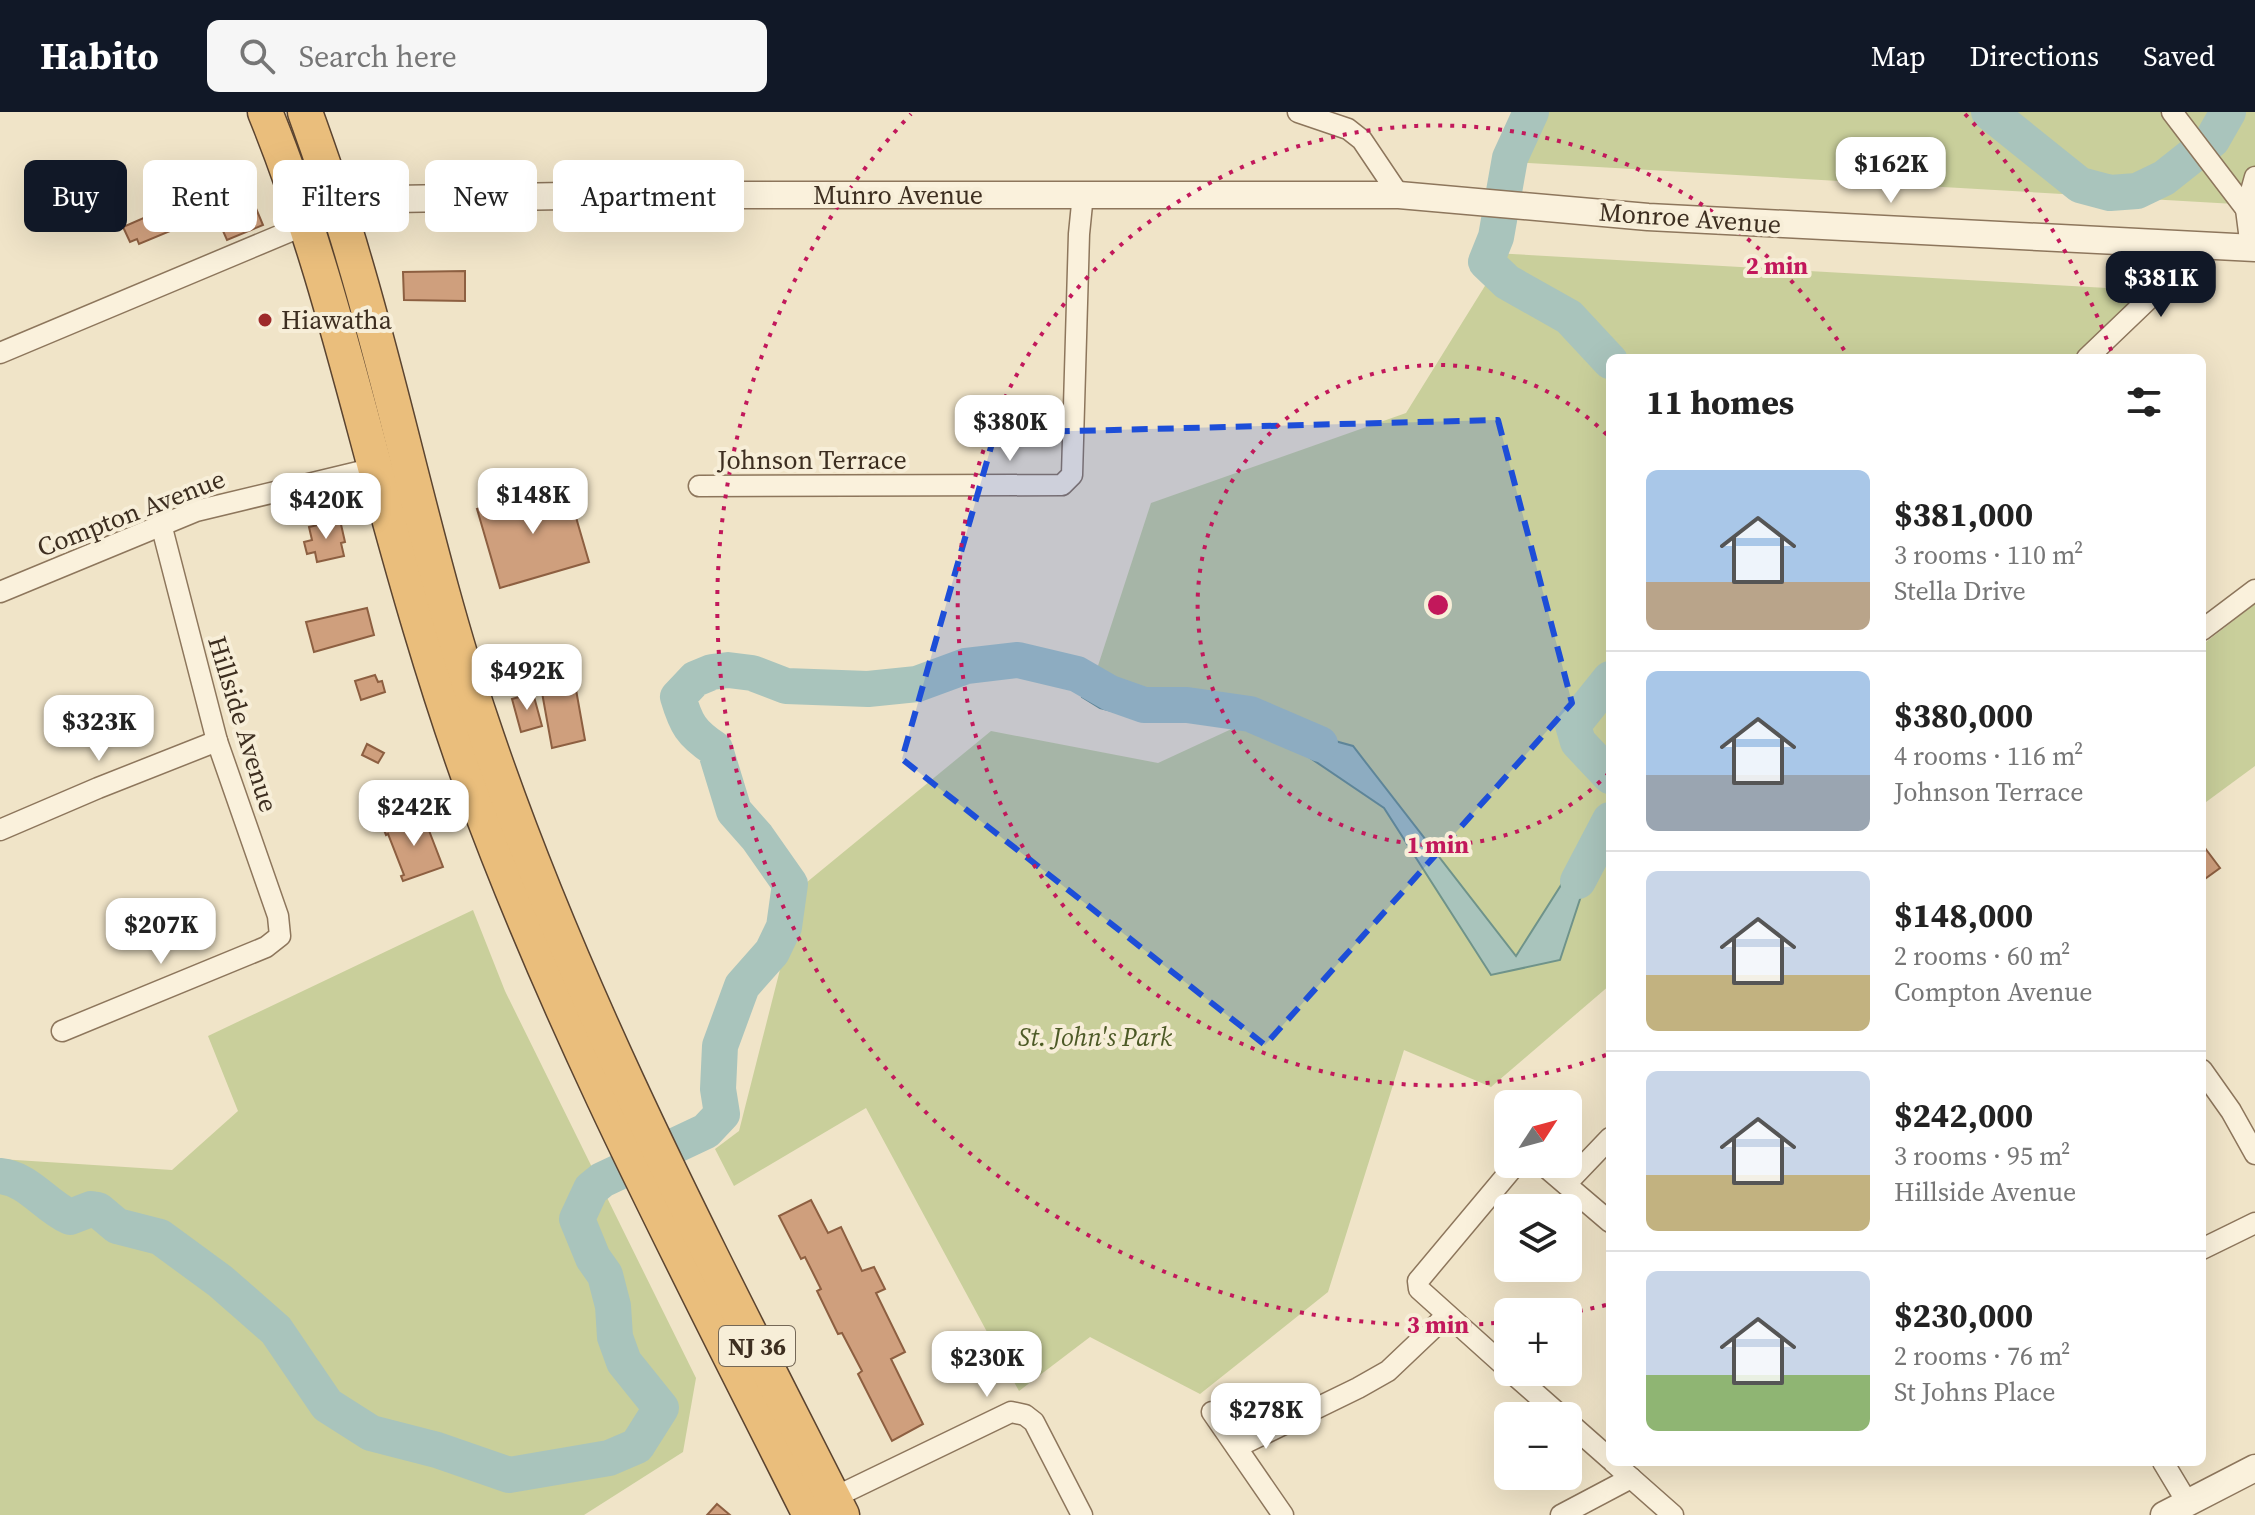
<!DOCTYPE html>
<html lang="en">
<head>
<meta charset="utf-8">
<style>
	:root { --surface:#fff; --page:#f6f6f6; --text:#222; --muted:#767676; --line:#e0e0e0; --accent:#111827 }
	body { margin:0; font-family:"Source Serif 4",serif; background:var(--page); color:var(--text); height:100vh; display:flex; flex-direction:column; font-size:30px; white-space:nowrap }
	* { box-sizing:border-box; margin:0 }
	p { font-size:26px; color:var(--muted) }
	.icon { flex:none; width:44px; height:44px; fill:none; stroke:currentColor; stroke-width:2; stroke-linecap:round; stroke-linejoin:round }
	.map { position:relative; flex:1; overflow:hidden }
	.side { position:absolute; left:1606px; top:242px; width:600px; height:1112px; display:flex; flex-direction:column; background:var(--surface); border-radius:12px; box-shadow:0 8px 32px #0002 }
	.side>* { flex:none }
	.top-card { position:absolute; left:24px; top:48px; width:760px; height:72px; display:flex; gap:16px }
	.needle { width:52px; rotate:54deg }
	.tools { position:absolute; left:1494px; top:978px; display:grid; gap:16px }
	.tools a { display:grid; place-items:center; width:88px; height:88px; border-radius:12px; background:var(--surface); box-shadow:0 8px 32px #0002; font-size:40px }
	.price { position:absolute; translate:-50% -68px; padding:0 18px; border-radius:16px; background:#fff; color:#222; font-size:26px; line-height:52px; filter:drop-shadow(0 2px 4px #0008) }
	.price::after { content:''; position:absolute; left:50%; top:48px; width:24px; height:18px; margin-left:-12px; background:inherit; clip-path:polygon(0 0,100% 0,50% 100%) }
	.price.on { background:var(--accent); color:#fff }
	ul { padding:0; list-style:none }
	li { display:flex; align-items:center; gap:24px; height:200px; padding:0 40px }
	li+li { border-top:2px solid var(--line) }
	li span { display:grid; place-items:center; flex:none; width:224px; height:160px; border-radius:12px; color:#555 }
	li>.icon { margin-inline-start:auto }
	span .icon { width:96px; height:96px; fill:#fffc; stroke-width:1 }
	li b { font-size:34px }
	h2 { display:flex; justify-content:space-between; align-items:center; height:96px; padding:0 40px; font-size:34px }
	.chip { padding:0 28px; border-radius:12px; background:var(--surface); box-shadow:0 8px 32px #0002; font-size:28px; line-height:72px }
	.chip.on { background:var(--accent); color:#fff }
	header { display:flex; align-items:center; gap:48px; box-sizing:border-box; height:112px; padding:0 40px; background:var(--accent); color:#fff }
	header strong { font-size:38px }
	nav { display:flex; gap:44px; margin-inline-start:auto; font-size:28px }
	.search { width:560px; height:72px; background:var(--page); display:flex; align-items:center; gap:20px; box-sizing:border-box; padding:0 28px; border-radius:12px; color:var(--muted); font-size:30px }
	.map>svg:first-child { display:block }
	.green { fill:#c9cf9b }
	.water { fill:#a9c4bc; stroke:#6f938a; stroke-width:2 }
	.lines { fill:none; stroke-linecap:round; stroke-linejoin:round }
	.river { stroke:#a9c4bc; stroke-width:36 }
	.building { fill:#cf9f7d; stroke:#8d5f41; stroke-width:2 }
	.minor-casing { stroke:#8d765c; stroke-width:23 }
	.tertiary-casing { stroke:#8d765c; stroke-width:29 }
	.trunk-casing { stroke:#5b4430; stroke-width:37 }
	.minor { stroke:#faf1dc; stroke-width:20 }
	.tertiary { stroke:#faf1dc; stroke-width:26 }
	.trunk { stroke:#eabe7c; stroke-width:34 }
	.marked { fill:#1d4ed8; fill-opacity:0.2; stroke:#1d4ed8; stroke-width:6; stroke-dasharray:16 10; stroke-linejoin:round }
	.ring { fill:none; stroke:#c2185b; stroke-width:4; stroke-dasharray:4 8 }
	.poi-dot { fill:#9e2a2b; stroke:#f7eed8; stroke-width:3 }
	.labels { text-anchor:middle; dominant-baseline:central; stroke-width:8; stroke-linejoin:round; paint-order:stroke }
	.shield { fill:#f7eed8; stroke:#756857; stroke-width:2 }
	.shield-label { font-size:24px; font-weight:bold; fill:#3d2e20 }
	.street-label { font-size:26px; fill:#3d2e20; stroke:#f7eed8 }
	.poi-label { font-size:26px; fill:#3d2e20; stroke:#f7eed8; text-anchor:start }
	.park-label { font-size:26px; font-style:italic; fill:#4d5a26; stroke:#f7eed8 }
	.centre { fill:#c2185b; stroke:#f7eed8; stroke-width:4 }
	.ring-label { font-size:24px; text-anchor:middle; font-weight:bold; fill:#c2185b; stroke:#f7eed8; stroke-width:8; stroke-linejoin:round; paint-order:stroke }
</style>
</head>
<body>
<header>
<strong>Habito</strong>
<div class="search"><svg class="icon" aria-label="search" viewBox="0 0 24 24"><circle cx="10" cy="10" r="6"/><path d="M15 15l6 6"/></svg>Search here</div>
<nav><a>Map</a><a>Directions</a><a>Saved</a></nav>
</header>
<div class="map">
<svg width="2255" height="1403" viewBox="0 0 2255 1403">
	<rect width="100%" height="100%" fill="#f0e4c8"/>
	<g class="green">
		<polygon points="1524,0 2255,0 2255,89 2252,93 1513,50"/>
		<polygon points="1494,141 2160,179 2089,246 1610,246 1610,696 1516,844 1353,634 1095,563 1151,391 1406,301 1488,169"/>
		<polygon points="2255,492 2255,654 2202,693 2202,533"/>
		<polygon points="1238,614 1291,633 1384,696 1492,863 1560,848 1610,699 1610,873 1491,975 1404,938 1328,1180 1200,1282 1090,1225 1019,1279 866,996 734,1074 715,1037 739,1019 801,775 991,619 1158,651"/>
		<polygon points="473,798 505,879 696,1266 683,1340 584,1403 0,1403 0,1047 172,1058 238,999 208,924"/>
	</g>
	<polygon class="water" points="1095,563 1353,634 1516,844 1610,696 1560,848 1491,863 1384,696 1291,633 1211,605 1124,602 1100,596 1082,585 1084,569"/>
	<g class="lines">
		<g class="river">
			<polyline points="1531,0 1510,46 1496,125 1486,150 1507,170 1569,205 1610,249"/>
			<polyline points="1989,0 2080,73 2110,81 2137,79 2164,66 2212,28 2228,0"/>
			<polyline points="1610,567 1573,613 1578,630 1610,664"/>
			<polyline points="1578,769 1610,708"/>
			<path d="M0,1064C29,1067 44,1093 70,1105L91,1097L98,1098L117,1114L160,1125L220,1169L276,1218L327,1293L371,1321L437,1338L509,1363L609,1346L637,1334L661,1296L624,1250L615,1225L613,1194L605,1163L593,1146L577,1107L591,1077L602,1068L706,1019L722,1002L718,977L720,934L742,874L772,840L784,815L790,772L757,725L734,699L715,637C691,621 686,612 678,585L695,567L712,560L728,558L752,561L786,574L868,577L917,572L966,554L1018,548L1077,562L1110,581L1144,593H1187L1250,602L1320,632"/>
		</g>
	</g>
	<g class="building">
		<polygon points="242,63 263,113 227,128 219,110 223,109 218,99 139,132 137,127 130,130 123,115"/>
		<polygon points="465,159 465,189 404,188 403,160"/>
		<polygon points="566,371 589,450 500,476 477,397"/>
		<polygon points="340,408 345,430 341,431 344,444 317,450 315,440 307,442 304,430 312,428 309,415"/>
		<polygon points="367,496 374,523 314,540 306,510"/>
		<polygon points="375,563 378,570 382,569 385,580 361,588 355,569"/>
		<polygon points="570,570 570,573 575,572 585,628 552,636 541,575"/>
		<polygon points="533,581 542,614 521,620 512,587"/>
		<polygon points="367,632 384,641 378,651 362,643"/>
		<polygon points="423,703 443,755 403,769 401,764 404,763 388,722 386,723 384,718"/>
		<polygon points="2202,732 2220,756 2202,769"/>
		<polygon points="811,1088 828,1121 841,1115 862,1159 874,1155 885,1177 876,1181 905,1240 891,1247 923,1312 892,1329 858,1262 862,1259 842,1221 838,1222 817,1179 821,1177 805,1145 801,1147 779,1104"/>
		<polygon points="717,1392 730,1403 707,1403"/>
	</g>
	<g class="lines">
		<g class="minor-casing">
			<g id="minor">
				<polyline points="1298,0 1348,17 1362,28 1399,83"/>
				<polyline points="2172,0 2246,97"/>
				<polyline points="2251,136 2246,97 2255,65"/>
				<polyline points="0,241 305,113"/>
				<polyline points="2087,246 2203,135"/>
				<polyline points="699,374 1062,373 1072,363 1079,122 1083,82"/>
				<polyline points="0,480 196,399 375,356"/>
				<polyline points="2202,518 2255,478"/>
				<polyline points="0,718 98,676 217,629"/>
				<polyline points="62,919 266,835 280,824 278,804 217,629 161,412"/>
				<polyline points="2202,958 2231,999 2255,1042"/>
				<polyline points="1542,1052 1610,1110"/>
				<polyline points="1566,1072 1610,1026"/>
				<polyline points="2202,1137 2255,1111"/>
				<polyline points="1508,1257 1419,1177 1418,1169 1516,1052"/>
				<polyline points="1511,1260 1561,1304"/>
				<polyline points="1212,1300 1283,1403"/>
				<polyline points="1568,1310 1610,1347"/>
				<polyline points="1237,1335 1358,1276 1388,1259 1447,1203"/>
				<polyline points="1613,1350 1673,1403"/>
				<polyline points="2163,1350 2187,1390"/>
				<polyline points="833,1386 1011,1300 1025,1303 1034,1310 1082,1403"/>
				<polyline points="1561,1403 1631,1366"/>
			</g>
		</g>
		<g class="tertiary-casing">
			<g id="tertiary">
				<polyline points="336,88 622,83 1399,83 1648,105 2255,136"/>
				<polyline points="2164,1403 2255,1356"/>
			</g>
		</g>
		<g class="trunk-casing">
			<g id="trunk">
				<path d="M265,0C312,115 343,236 375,355C404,462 434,569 472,674C564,926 690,1163 810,1403"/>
				<path d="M305,0C322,48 339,95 353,144C399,298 430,458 482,611C574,886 711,1144 842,1403"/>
			</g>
		</g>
		<use href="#minor" class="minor"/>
		<use href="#tertiary" class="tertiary"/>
		<use href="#trunk" class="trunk"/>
	</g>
	<path class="marked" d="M1498,308L1572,591L1265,933L902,647L995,321Z"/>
	<g class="ring">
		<path d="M1609 661A240 240 0 1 1 1609 325"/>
		<path d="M1606 943A480 480 0 1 1 1849 246"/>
		<path d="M1606 1193A720 720 0 0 1 1569 1201M1507 1210A720 720 0 0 1 911 2M1965 2A720 720 0 0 1 2112 241"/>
	</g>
	<circle class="poi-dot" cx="265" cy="208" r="8"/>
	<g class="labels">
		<rect class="shield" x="719" y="1214" width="76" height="40" rx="6"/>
		<g class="shield-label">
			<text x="757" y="1234">NJ 36</text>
		</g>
		<g class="street-label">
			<text x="898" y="83">Munro Avenue</text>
			<text transform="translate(1690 106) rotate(4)">Monroe Avenue</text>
			<text x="812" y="348">Johnson Terrace</text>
			<text transform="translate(131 401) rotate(-21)">Compton Avenue</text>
			<text transform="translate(243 612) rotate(73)">Hillside Avenue</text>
		</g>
		<g class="poi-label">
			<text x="281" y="208">Hiawatha</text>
		</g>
		<g class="park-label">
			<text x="1095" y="925">St. John's Park</text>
		</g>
	</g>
	<circle cx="1438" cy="493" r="12" class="centre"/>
	<g class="ring-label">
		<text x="1777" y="162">2 min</text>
		<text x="1438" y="741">1 min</text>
		<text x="1438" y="1221">3 min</text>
	</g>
</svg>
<div class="tools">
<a><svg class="needle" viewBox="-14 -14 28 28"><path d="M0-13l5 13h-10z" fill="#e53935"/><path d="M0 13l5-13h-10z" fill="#767676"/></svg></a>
<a><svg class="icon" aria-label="layers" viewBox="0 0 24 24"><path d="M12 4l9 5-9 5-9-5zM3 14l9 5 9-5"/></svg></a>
<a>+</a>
<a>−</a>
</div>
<b class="price" style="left:1891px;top:93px">$162K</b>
<b class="price on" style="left:2161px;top:207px">$381K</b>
<b class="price" style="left:1010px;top:351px">$380K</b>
<b class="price" style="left:533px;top:424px">$148K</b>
<b class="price" style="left:326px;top:429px">$420K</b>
<b class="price" style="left:527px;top:600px">$492K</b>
<b class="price" style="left:99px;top:651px">$323K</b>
<b class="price" style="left:414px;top:736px">$242K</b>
<b class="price" style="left:161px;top:854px">$207K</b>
<b class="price" style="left:987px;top:1287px">$230K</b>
<b class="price" style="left:1266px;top:1339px">$278K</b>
<div class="top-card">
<a class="chip on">Buy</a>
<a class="chip">Rent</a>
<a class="chip">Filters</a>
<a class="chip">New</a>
<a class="chip">Apartment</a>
</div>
<section class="side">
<h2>11 homes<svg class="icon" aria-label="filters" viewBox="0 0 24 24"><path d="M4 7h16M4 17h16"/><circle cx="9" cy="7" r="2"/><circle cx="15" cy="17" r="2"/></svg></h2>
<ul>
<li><span style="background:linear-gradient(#a9c7e8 70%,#b9a48a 0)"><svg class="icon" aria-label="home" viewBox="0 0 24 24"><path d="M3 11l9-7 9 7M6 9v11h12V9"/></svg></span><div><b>$381,000</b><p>3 rooms · 110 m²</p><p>Stella Drive</p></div></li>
<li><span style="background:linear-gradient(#a9c7e8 65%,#9aa5b1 0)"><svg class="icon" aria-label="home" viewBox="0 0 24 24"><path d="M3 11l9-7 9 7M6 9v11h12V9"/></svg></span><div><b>$380,000</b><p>4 rooms · 116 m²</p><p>Johnson Terrace</p></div></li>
<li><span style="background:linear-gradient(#c9d6e8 65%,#c2b280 0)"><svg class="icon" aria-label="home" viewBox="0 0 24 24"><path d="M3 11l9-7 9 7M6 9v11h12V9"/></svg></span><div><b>$148,000</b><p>2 rooms · 60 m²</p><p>Compton Avenue</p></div></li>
<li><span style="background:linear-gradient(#c9d6e8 65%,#c2b280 0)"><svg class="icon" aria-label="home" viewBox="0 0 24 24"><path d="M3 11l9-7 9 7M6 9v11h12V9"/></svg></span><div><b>$242,000</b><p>3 rooms · 95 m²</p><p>Hillside Avenue</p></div></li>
<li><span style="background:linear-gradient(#c9d6e8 65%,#8fb573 0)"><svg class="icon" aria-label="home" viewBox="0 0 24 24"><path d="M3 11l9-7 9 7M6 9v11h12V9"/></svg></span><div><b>$230,000</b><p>2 rooms · 76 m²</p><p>St Johns Place</p></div></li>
</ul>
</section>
</div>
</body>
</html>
